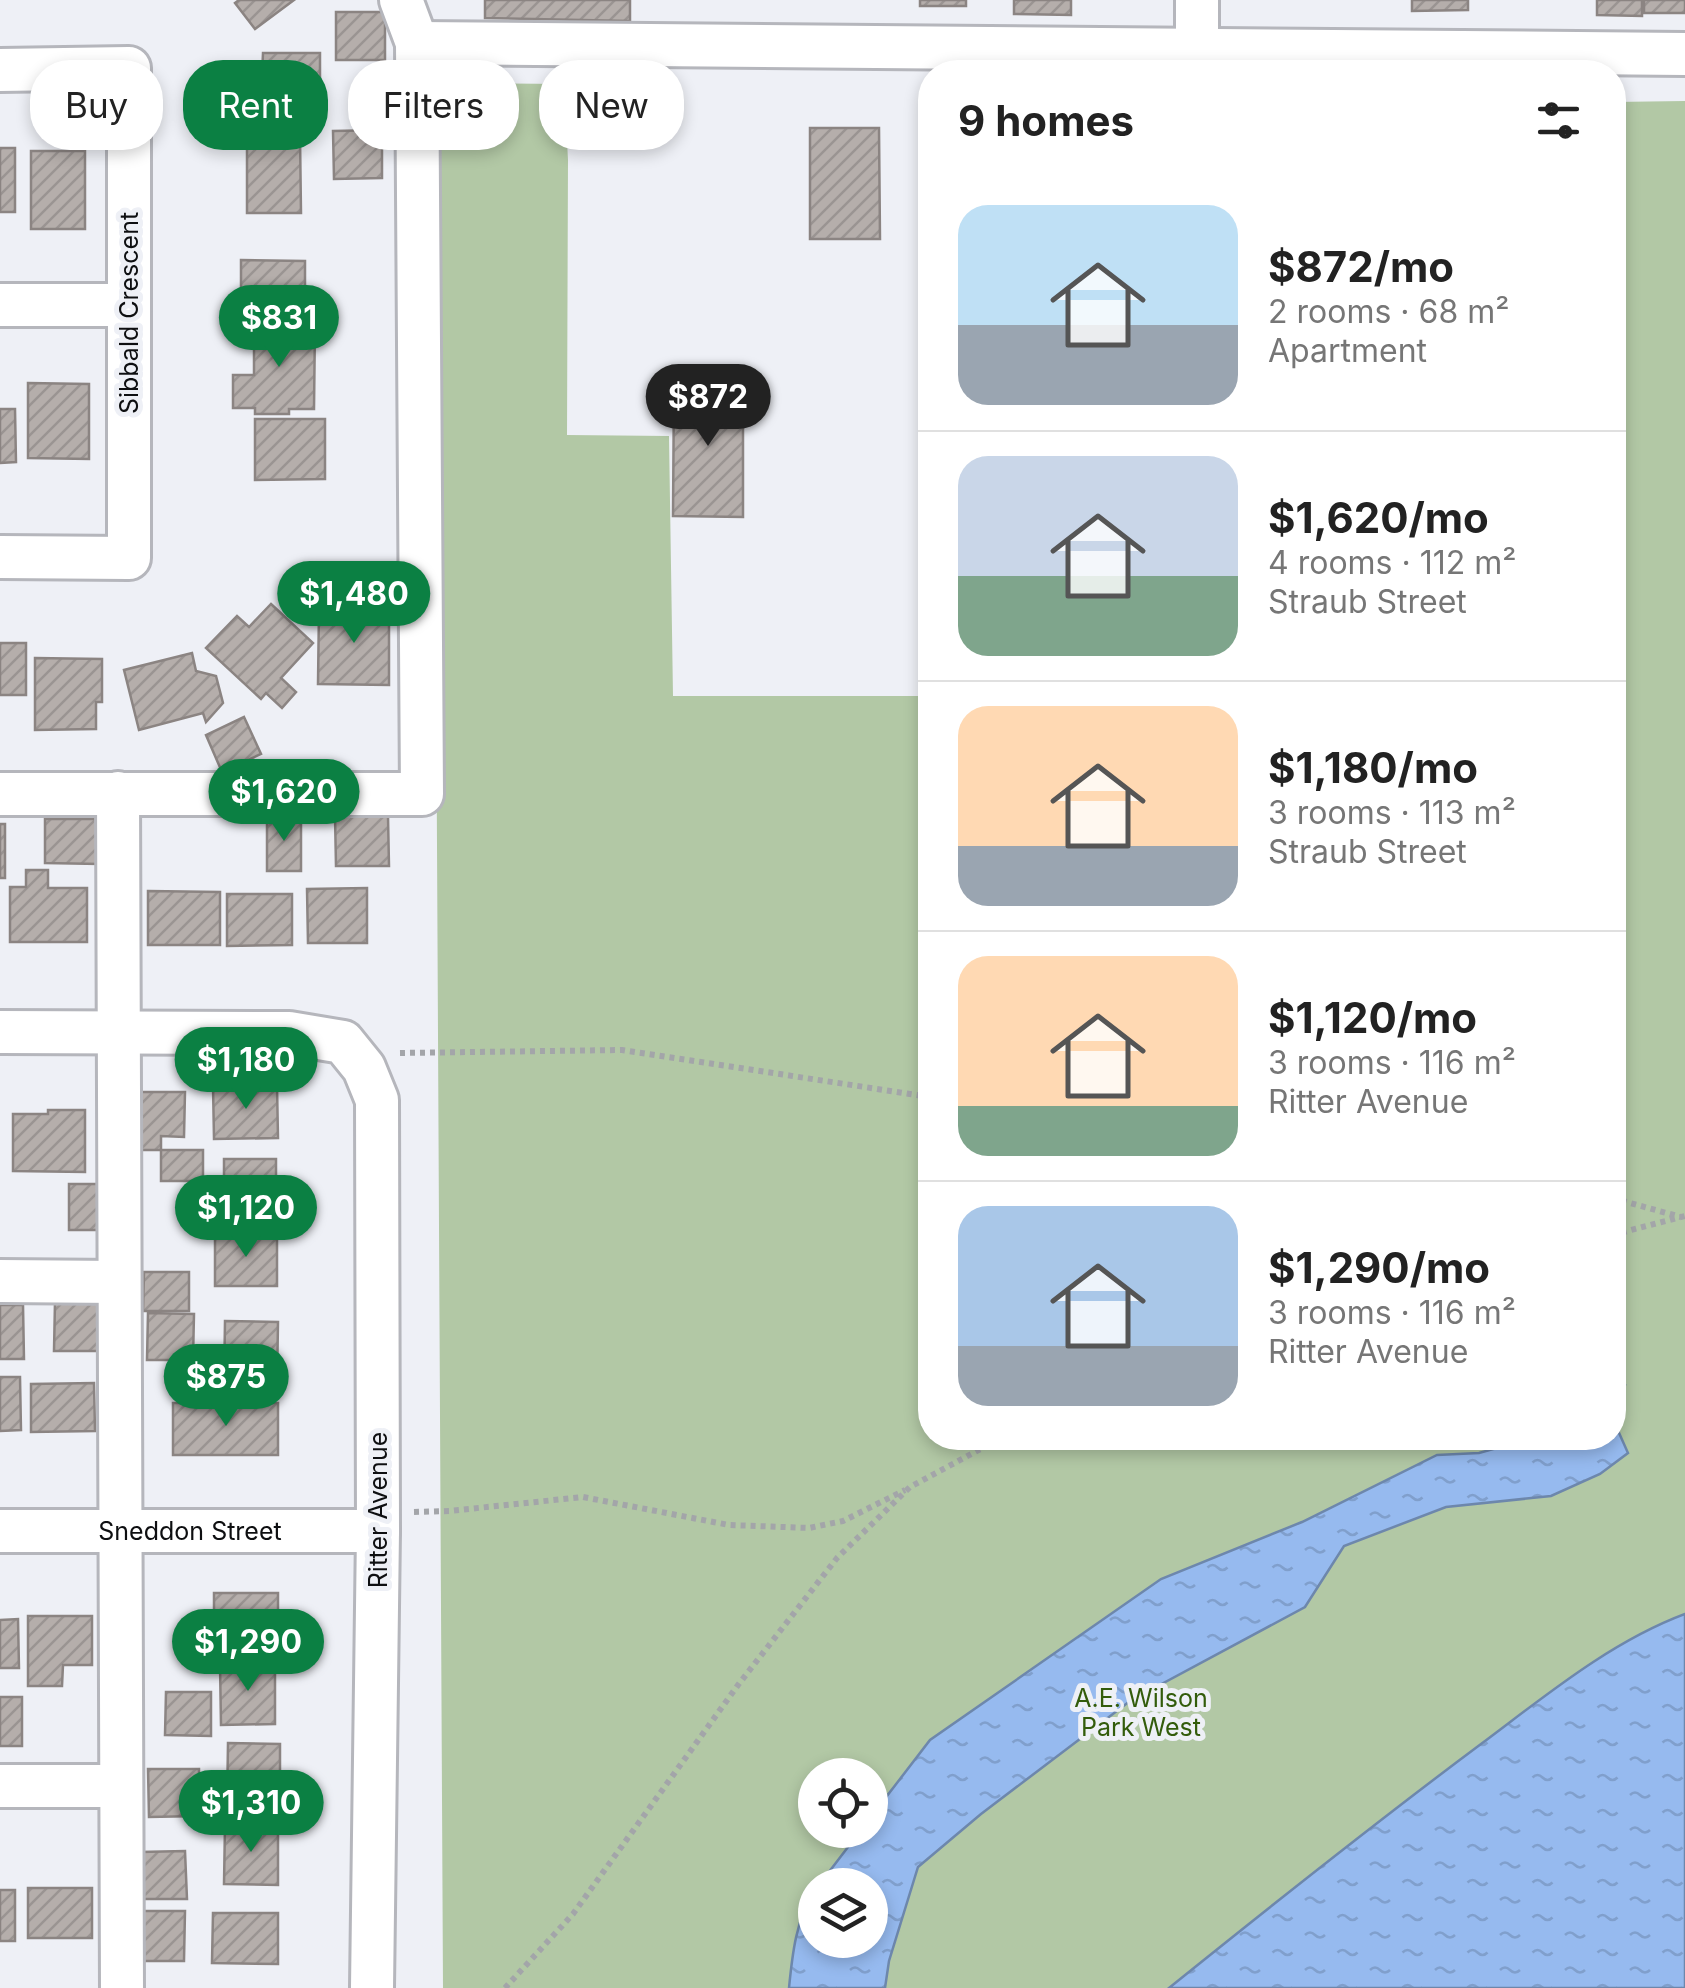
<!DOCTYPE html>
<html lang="en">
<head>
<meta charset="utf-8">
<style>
	:root { --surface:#fff; --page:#f2f2f2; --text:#222; --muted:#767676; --line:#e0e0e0; --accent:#0b8043 }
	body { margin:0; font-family:Inter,sans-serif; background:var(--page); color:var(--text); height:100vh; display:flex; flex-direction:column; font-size:38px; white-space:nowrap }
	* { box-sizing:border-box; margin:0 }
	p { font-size:32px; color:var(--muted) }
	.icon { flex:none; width:55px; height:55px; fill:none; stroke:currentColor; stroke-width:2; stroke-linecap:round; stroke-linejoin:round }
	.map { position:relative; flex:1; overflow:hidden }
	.side { position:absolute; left:918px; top:60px; width:708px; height:1390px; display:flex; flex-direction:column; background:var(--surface); border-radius:40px; box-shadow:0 5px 15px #0003 }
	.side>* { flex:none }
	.top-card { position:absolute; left:30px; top:60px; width:738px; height:90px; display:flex; gap:20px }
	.buttons { position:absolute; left:798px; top:1758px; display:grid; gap:20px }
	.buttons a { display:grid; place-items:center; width:90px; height:90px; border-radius:50%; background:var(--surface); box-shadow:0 5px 15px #0003; font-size:50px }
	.price { position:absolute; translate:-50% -85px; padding:0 22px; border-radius:35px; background:var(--accent); color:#fff; font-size:32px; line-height:65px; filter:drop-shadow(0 2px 5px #0008) }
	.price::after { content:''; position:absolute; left:50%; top:60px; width:30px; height:22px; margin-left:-15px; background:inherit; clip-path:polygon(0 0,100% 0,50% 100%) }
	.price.on { background:#222; color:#fff }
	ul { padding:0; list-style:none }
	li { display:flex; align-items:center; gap:30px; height:250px; padding:0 40px }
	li+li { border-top:2px solid var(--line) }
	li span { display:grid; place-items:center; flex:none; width:280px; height:200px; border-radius:30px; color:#555 }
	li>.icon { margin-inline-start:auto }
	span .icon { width:120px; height:120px; fill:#fffc; stroke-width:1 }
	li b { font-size:42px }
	h2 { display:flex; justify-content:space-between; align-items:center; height:120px; padding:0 40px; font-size:42px }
	.tag { padding:0 35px; border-radius:40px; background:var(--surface); box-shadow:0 5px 15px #0003; font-size:35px; line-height:90px }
	.tag.on { background:var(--accent); color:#fff }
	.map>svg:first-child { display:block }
	.green { fill:#b2c8a5; fill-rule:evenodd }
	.water { fill:url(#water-ripples); stroke:#6d87ac; stroke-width:2.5 }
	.building { fill:url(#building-hatch); stroke:#8b8482; stroke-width:2.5 }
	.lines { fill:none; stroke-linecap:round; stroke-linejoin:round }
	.minor-casing { stroke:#b5b6bc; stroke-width:48 }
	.path { stroke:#a3a5a9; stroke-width:6; stroke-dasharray:5 5; stroke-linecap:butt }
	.minor { stroke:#fff; stroke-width:42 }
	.labels { text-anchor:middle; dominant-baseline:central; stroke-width:10; stroke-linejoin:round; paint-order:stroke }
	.street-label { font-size:25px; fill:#0e0f11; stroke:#eef0f6 }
	.park-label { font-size:25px; fill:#335c0b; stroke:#eef0f6 }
</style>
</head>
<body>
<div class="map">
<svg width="1685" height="1988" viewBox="0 0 1685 1988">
	<defs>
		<pattern id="water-ripples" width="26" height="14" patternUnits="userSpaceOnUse" patternTransform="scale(2.5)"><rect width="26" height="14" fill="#96baef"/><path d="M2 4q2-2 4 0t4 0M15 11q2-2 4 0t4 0" fill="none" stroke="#809fcc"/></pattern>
		<pattern id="building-hatch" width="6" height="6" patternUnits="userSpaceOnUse" patternTransform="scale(2.5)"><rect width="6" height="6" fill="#b5aeab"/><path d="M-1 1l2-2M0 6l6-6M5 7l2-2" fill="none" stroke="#9a9492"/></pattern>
	</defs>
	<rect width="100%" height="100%" fill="#eef0f6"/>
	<path class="green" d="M433,83L564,84L568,160L567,435L669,436L673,696H927L930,1438H1612L1613,102L1685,101V1988H443ZM815,1775H870V1830H815ZM815,1885H870V1940H815Z"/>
	<g class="water">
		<path d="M1613,1381L1625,1385L1616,1426L1628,1453L1600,1474L1551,1496L1446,1507L1344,1546L1305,1607L1130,1701L981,1814L918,1867L889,1961L885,1988H789C792,1957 796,1917 815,1891V1940H870V1885H819L861,1830H870V1818L930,1740L1161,1579L1302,1522L1437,1455L1479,1453L1533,1438H1612Z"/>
		<path d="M1685,1614V1988H1169C1272,1905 1375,1823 1481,1744C1544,1697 1610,1642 1685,1614Z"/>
	</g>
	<g class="building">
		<polygon points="239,0 294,0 255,29 235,3"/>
		<polygon points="485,0 630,0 630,21 485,18"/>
		<rect x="920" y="0" width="46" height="6"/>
		<polygon points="1014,0 1071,0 1071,15 1014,14"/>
		<polygon points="1412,0 1468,0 1468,10 1412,11"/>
		<polygon points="1597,0 1642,0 1642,16 1597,15"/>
		<rect x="1644" y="0" width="41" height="13"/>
		<rect x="336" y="12" width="49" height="48"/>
		<polygon points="263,53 320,53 320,124 260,123"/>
		<polygon points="810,128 879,128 880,239 810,239"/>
		<polygon points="382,130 382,178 334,179 333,131"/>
		<polygon points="247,136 300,136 301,213 247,213"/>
		<rect x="0" y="148" width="15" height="64"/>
		<rect x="31" y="151" width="54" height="78"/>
		<polygon points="241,260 305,261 305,314 241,314"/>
		<polygon points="254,322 315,323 314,409 289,409 289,414 255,414 255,408 233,408 233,375 254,375"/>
		<polygon points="674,380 743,381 743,517 673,516"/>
		<polygon points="28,383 89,384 89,459 28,458"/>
		<polygon points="0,409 15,409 16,462 0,463"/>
		<polygon points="255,419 325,419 325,479 255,480"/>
		<polygon points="271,604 313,643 281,678 296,692 282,708 266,693 261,699 206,648 237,616 249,627"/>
		<polygon points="319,608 389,608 389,685 318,684"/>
		<rect x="0" y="643" width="26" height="52"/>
		<polygon points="192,653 196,671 216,676 223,703 206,722 203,713 139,730 124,670"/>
		<polygon points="35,658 102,659 102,702 96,702 96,729 35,730"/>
		<polygon points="244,717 261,754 222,772 206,735"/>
		<polygon points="335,816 388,816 389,866 336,866"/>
		<rect x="267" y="817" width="34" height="54"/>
		<polygon points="45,819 100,819 99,864 45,863"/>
		<rect x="0" y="824" width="5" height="54"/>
		<polygon points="26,870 48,870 48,888 87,888 87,942 10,942 10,887 26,887"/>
		<polygon points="367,888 367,943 308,943 307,889"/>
		<polygon points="148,891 220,892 220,945 148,945"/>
		<polygon points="227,894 292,894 292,945 227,946"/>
		<polygon points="277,1085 278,1138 214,1139 213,1086"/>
		<polygon points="138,1092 185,1092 184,1137 161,1136 161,1150 137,1150"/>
		<polygon points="48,1110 85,1110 85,1172 13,1171 13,1114 48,1114"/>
		<rect x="161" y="1150" width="42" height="31"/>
		<rect x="224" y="1159" width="52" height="64"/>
		<polygon points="69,1184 102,1184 101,1230 69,1230"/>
		<rect x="215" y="1234" width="62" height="52"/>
		<polygon points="144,1272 189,1272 189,1311 143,1311"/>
		<polygon points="55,1302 100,1302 100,1351 54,1351"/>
		<polygon points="0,1305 23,1305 24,1359 0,1359"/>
		<polygon points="148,1313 194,1314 193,1360 147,1360"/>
		<polygon points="225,1321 278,1322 277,1385 224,1384"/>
		<polygon points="0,1377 20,1377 21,1430 0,1431"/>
		<polygon points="94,1383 95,1431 31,1432 31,1384"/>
		<rect x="173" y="1403" width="105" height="52"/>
		<rect x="214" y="1593" width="64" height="54"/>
		<polygon points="28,1616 92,1616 92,1665 63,1665 62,1686 28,1686"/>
		<polygon points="18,1619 19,1668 0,1668 0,1620"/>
		<polygon points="275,1663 275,1724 221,1725 220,1664"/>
		<polygon points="166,1692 211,1692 211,1736 165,1735"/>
		<rect x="0" y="1697" width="22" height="49"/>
		<polygon points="228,1743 280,1744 280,1807 227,1807"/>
		<polygon points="148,1769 199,1769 199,1816 149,1817"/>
		<polygon points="225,1825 278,1825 278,1885 224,1884"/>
		<polygon points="185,1851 187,1899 141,1899 140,1852"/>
		<rect x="28" y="1888" width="64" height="50"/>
		<rect x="0" y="1890" width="15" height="51"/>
		<polygon points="137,1911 185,1911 184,1961 137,1961"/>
		<polygon points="213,1913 278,1913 278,1964 212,1963"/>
	</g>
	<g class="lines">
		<g class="minor-casing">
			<g id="minor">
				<polyline points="417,43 1685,54"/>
				<polyline points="1197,48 1197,0"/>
				<polyline points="0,70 129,68 129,558 0,557"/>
				<polyline points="0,305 129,305"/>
				<polyline points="118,793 122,1988"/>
				<polyline points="0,794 422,794 417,43 401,0"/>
				<polyline points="0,1032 289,1033 343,1042 364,1068 377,1100 378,1531 372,1988"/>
				<polyline points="0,1281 119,1282"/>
				<path id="s1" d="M0,1531H378"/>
				<polyline points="0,1786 121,1786"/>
			</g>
		</g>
		<g class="path">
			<polyline points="400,1053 622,1050 930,1097"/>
			<polyline points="1612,1198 1681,1217"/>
			<polyline points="1612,1235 1685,1216"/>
			<polyline points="414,1512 449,1511 583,1497 729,1525 809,1528 843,1521 905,1490"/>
			<polyline points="505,1988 573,1914 738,1685 837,1558 910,1487 1001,1438"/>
		</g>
		<use href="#minor" class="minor"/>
	</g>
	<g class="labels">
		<g class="street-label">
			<text transform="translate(129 313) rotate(-90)">Sibbald Crescent</text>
			<text transform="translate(378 1510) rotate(-90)">Ritter Avenue</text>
			<text stroke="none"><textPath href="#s1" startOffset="190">Sneddon Street</textPath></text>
		</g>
		<g class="park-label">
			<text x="1141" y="1698">A.E. Wilson<tspan x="1141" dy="29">Park West</tspan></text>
		</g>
	</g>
</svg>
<div class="buttons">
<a><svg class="icon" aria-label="locate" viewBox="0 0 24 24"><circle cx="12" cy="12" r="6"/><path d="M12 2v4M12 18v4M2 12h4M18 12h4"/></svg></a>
<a><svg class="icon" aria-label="layers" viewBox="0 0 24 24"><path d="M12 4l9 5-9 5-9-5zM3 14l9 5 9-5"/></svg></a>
</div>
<b class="price" style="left:279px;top:370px">$831</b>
<b class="price on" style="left:708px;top:449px">$872</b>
<b class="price" style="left:354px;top:646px">$1,480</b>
<b class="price" style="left:284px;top:844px">$1,620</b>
<b class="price" style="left:246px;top:1112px">$1,180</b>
<b class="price" style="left:246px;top:1260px">$1,120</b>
<b class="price" style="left:226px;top:1429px">$875</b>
<b class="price" style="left:248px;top:1694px">$1,290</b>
<b class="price" style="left:251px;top:1855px">$1,310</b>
<div class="top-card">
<a class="tag">Buy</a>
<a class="tag on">Rent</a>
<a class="tag">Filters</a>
<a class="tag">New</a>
</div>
<section class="side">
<h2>9 homes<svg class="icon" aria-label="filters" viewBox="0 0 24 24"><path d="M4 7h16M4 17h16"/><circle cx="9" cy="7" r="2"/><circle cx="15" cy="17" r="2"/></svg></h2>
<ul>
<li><span style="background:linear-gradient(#bfe0f5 60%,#9aa5b1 0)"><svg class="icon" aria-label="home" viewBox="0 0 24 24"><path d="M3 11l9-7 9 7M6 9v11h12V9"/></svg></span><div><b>$872/mo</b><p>2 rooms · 68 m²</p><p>Apartment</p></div></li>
<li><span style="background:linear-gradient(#c9d6e8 60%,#7fa58c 0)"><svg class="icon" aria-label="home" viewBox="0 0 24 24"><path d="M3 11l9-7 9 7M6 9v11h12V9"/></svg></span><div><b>$1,620/mo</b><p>4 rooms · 112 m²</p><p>Straub Street</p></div></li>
<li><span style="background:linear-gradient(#ffd9b3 70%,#9aa5b1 0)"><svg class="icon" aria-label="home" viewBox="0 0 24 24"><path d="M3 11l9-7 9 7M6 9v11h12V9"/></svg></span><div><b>$1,180/mo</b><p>3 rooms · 113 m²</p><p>Straub Street</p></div></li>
<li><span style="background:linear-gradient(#ffd9b3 75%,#7fa58c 0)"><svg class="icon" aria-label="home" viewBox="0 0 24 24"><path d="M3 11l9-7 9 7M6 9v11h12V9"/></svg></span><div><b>$1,120/mo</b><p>3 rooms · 116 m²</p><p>Ritter Avenue</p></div></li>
<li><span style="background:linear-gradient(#a9c7e8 70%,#9aa5b1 0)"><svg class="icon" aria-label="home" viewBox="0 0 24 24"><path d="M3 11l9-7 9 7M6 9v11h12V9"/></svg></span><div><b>$1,290/mo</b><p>3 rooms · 116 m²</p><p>Ritter Avenue</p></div></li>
</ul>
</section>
</div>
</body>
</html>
